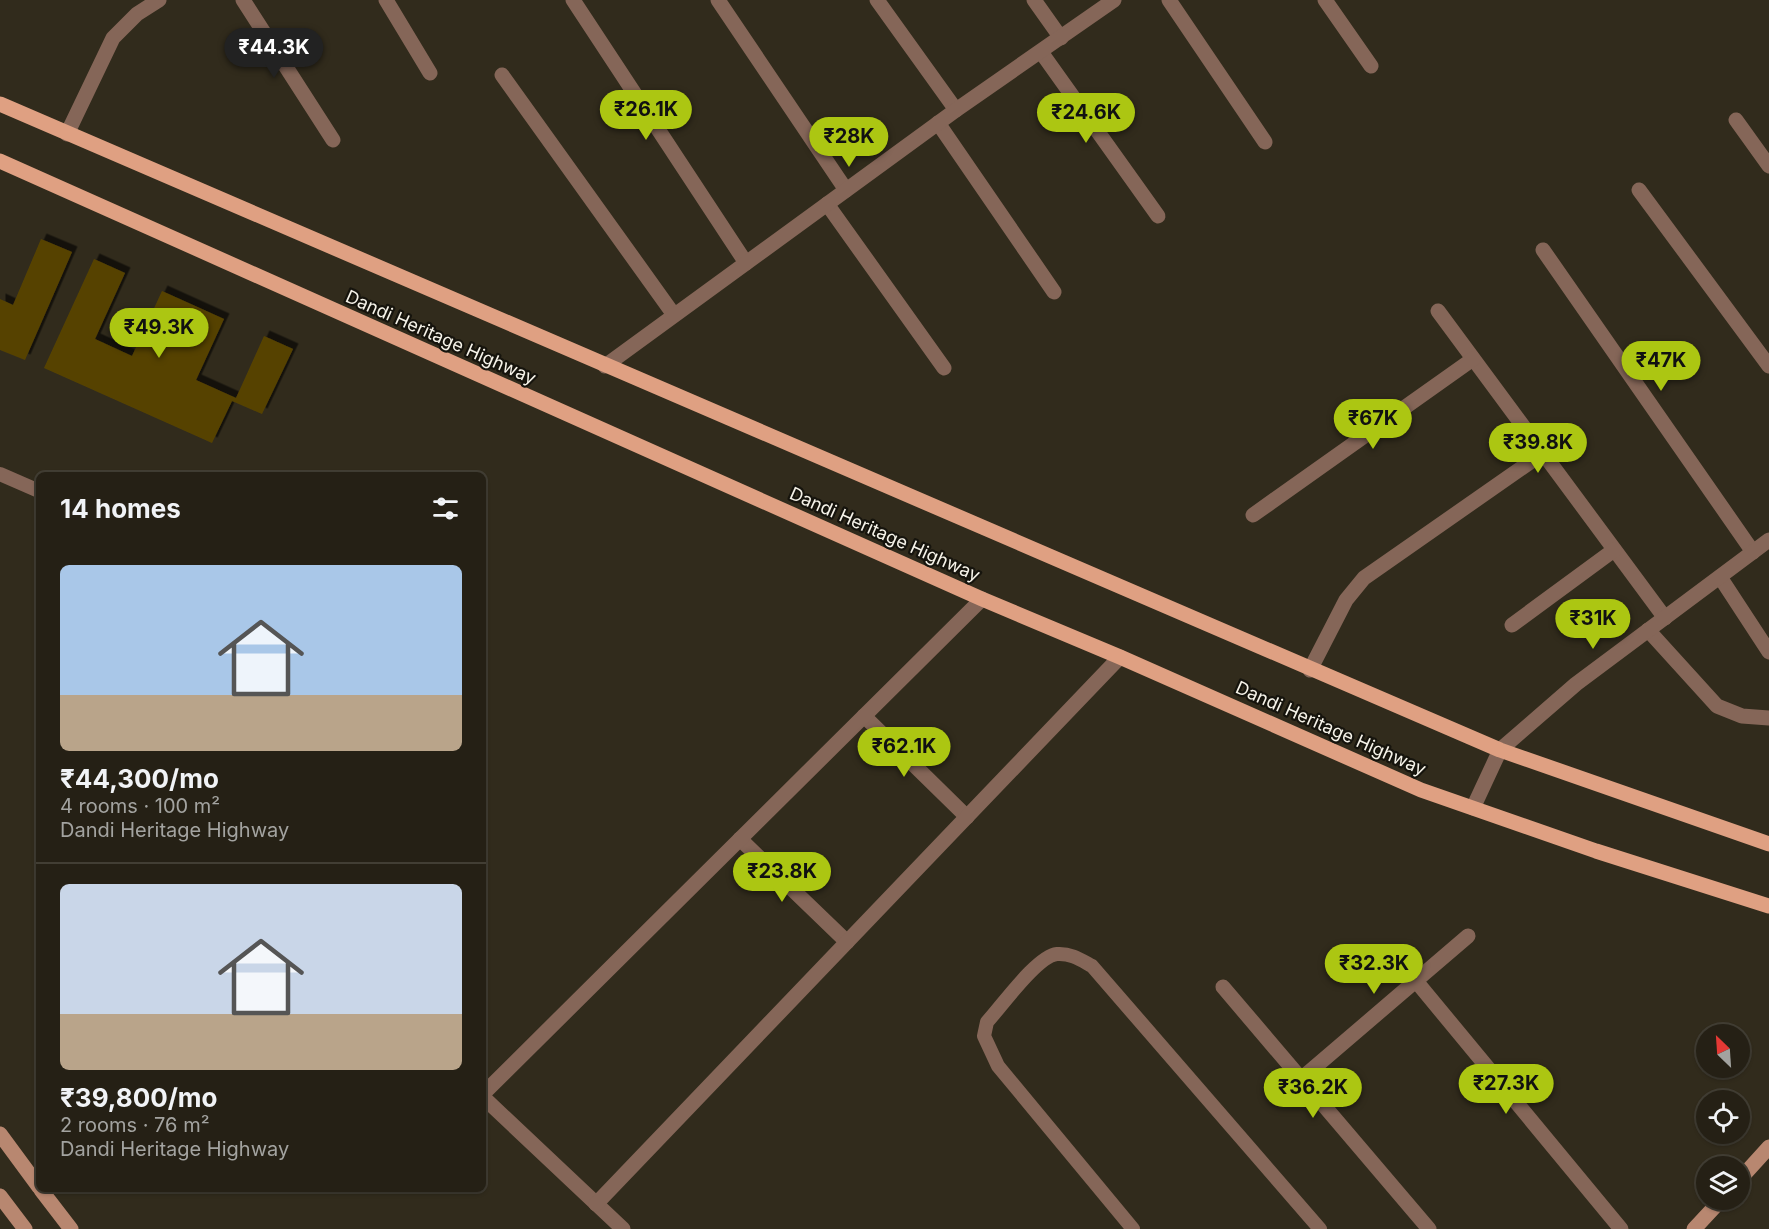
<!DOCTYPE html>
<html lang="en">
<head>
<meta charset="utf-8">
<style>
	:root { --surface:#252015; --page:#2d281e; --text:#f1f3f6; --muted:#a3a3a0; --line:#423e34; --accent:#acc612 }
	body { margin:0; font-family:Inter,sans-serif; background:var(--page); color:var(--text); height:100vh; display:flex; flex-direction:column; font-size:22px; white-space:nowrap }
	* { box-sizing:border-box; margin:0 }
	p { font-size:20px; color:var(--muted) }
	.icon { flex:none; width:33px; height:33px; fill:none; stroke:currentColor; stroke-width:2; stroke-linecap:round; stroke-linejoin:round }
	.map { position:relative; flex:1; overflow:hidden }
	.drawer { position:absolute; left:36px; top:472px; width:450px; height:720px; display:flex; flex-direction:column; background:var(--surface); border-radius:9px; box-shadow:0 2px 4px #0004,0 0 0 2px var(--line) }
	.drawer>* { flex:none }
	.needle { width:39px; rotate:335deg }
	.tools { position:absolute; left:1696px; top:1024px; display:grid; gap:12px }
	.tools a { display:grid; place-items:center; width:54px; height:54px; border-radius:50%; background:var(--surface); box-shadow:0 2px 4px #0004,0 0 0 2px var(--line); font-size:30px }
	.price { position:absolute; translate:-50% -51px; padding:0 14px; border-radius:21px; background:var(--accent); color:#111; font-size:20px; line-height:39px; filter:drop-shadow(0 2px 3px #0008) }
	.price::after { content:''; position:absolute; left:50%; top:36px; width:18px; height:14px; margin-left:-9px; background:inherit; clip-path:polygon(0 0,100% 0,50% 100%) }
	.price.current { background:#222; color:#fff }
	ul { padding:0; list-style:none }
	li { display:grid; align-content:center; gap:12px; height:318px; padding:0 24px }
	li+li { border-top:2px solid var(--line) }
	li span { display:grid; place-items:center; height:186px; border-radius:9px; color:#555 }
	li>.icon { margin-inline-start:auto }
	span .icon { width:108px; height:108px; fill:#fffc; stroke-width:1 }
	li b { font-size:26px }
	h2 { display:flex; justify-content:space-between; align-items:center; height:72px; padding:0 24px; font-size:26px }
	.map>svg:first-child { display:block }
	.building { fill:#574300; filter:url(#shadow) }
	.lines { fill:none; stroke-linecap:round; stroke-linejoin:round }
	.lane { stroke:#856658; stroke-width:14 }
	.street { stroke:#856658; stroke-width:15 }
	.secondary { stroke:#b88770; stroke-width:15 }
	.primary { stroke:#dfa082; stroke-width:15 }
	.labels { text-anchor:middle; dominant-baseline:central; stroke-width:4.5; stroke-linejoin:round; paint-order:stroke }
	.street-label { font-size:18px; fill:#f6f3e9; stroke:#16140d }
</style>
</head>
<body>
<div class="map">
<svg width="1769" height="1229" viewBox="0 0 1769 1229">
	<defs>
		<filter id="shadow"><feDropShadow dx="5.5" dy="-5.5" stdDeviation="0" flood-color="#0009"/></filter>
	</defs>
	<rect width="100%" height="100%" fill="#312b1c"/>
	<g class="building">
		<polygon points="41,239 72,252 25,360 0,350 0,299 13,305"/>
		<polygon points="94,259 125,273 95,339 132,356 162,291 224,319 196,380 236,398 264,336 293,349 262,414 232,401 212,443 44,368"/>
	</g>
	<g class="lines">
		<g class="lane">
			<polyline points="0,474 39,491"/>
			<path d="M1133,1229L998,1066L984,1036L987,1022C1001,1007 1037,956 1057,954C1071,953 1081,960 1092,966L1320,1229"/>
		</g>
		<g class="street">
			<polyline points="243,0 333,140"/>
			<polyline points="386,0 430,73"/>
			<polyline points="573,0 746,263"/>
			<polyline points="718,0 846,190"/>
			<polyline points="877,0 956,110"/>
			<polyline points="1034,0 1061,38"/>
			<polyline points="1169,0 1265,142"/>
			<polyline points="1325,0 1371,66"/>
			<polyline points="1041,52 1158,216"/>
			<polyline points="502,75 674,315"/>
			<polyline points="1736,120 1769,166"/>
			<polyline points="938,123 1054,292"/>
			<polyline points="67,134 113,38 137,14 159,0"/>
			<polyline points="1639,190 1769,366"/>
			<polyline points="827,204 944,368"/>
			<polyline points="1543,250 1753,552"/>
			<polyline points="1438,311 1665,618"/>
			<polyline points="605,366 956,110 1114,0"/>
			<polyline points="1253,515 1473,359"/>
			<polyline points="1720,577 1769,652"/>
			<polyline points="1512,625 1614,550"/>
			<polyline points="1648,630 1717,706 1742,716 1769,718"/>
			<polyline points="1310,670 1346,600 1364,578 1543,453"/>
			<polyline points="864,716 967,817"/>
			<polyline points="1473,808 1500,750 1576,684 1769,540"/>
			<polyline points="740,839 847,942"/>
			<polyline points="1416,981 1621,1229"/>
			<polyline points="1223,987 1429,1229"/>
			<polyline points="1301,1079 1468,936"/>
			<polyline points="483,1094 982,599"/>
			<polyline points="483,1097 623,1229"/>
			<polyline points="596,1204 1120,657"/>
		</g>
		<g class="secondary">
			<polyline points="0,1134 39,1187"/>
			<polyline points="1740,1179 1769,1147"/>
			<polyline points="41,1190 71,1229"/>
			<polyline points="0,1196 25,1229"/>
			<polyline points="1694,1229 1721,1200"/>
		</g>
		<g class="primary">
			<polyline points="0,104 1500,750 1769,844"/>
			<polyline points="0,161 982,599 1120,657 1421,790 1596,851 1769,906"/>
		</g>
	</g>
	<g class="labels">
		<g class="street-label">
			<text transform="translate(441 337) rotate(24)">Dandi Heritage Highway</text>
			<text transform="translate(885 534) rotate(24)">Dandi Heritage Highway</text>
			<text transform="translate(1331 728) rotate(24)">Dandi Heritage Highway</text>
		</g>
	</g>
</svg>
<div class="tools">
<a><svg class="needle" viewBox="-14 -14 28 28"><path d="M0-13l5 13h-10z" fill="#e53935"/><path d="M0 13l5-13h-10z" fill="#a3a3a0"/></svg></a>
<a><svg class="icon" aria-label="locate" viewBox="0 0 24 24"><circle cx="12" cy="12" r="6"/><path d="M12 2v4M12 18v4M2 12h4M18 12h4"/></svg></a>
<a><svg class="icon" aria-label="layers" viewBox="0 0 24 24"><path d="M12 4l9 5-9 5-9-5zM3 14l9 5 9-5"/></svg></a>
</div>
<b class="price current" style="left:274px;top:79px">₹44.3K</b>
<b class="price" style="left:646px;top:141px">₹26.1K</b>
<b class="price" style="left:1086px;top:144px">₹24.6K</b>
<b class="price" style="left:849px;top:168px">₹28K</b>
<b class="price" style="left:159px;top:359px">₹49.3K</b>
<b class="price" style="left:1661px;top:392px">₹47K</b>
<b class="price" style="left:1373px;top:450px">₹67K</b>
<b class="price" style="left:1538px;top:474px">₹39.8K</b>
<b class="price" style="left:1593px;top:650px">₹31K</b>
<b class="price" style="left:904px;top:778px">₹62.1K</b>
<b class="price" style="left:782px;top:903px">₹23.8K</b>
<b class="price" style="left:1374px;top:995px">₹32.3K</b>
<b class="price" style="left:1506px;top:1115px">₹27.3K</b>
<b class="price" style="left:1313px;top:1119px">₹36.2K</b>
<section class="drawer">
<h2>14 homes<svg class="icon" aria-label="filters" viewBox="0 0 24 24"><path d="M4 7h16M4 17h16"/><circle cx="9" cy="7" r="2"/><circle cx="15" cy="17" r="2"/></svg></h2>
<ul>
<li><span style="background:linear-gradient(#a9c7e8 70%,#b9a48a 0)"><svg class="icon" aria-label="home" viewBox="0 0 24 24"><path d="M3 11l9-7 9 7M6 9v11h12V9"/></svg></span><div><b>₹44,300/mo</b><p>4 rooms · 100 m²</p><p>Dandi Heritage Highway</p></div></li>
<li><span style="background:linear-gradient(#c9d6e8 70%,#b9a48a 0)"><svg class="icon" aria-label="home" viewBox="0 0 24 24"><path d="M3 11l9-7 9 7M6 9v11h12V9"/></svg></span><div><b>₹39,800/mo</b><p>2 rooms · 76 m²</p><p>Dandi Heritage Highway</p></div></li>
</ul>
</section>
</div>
</body>
</html>
